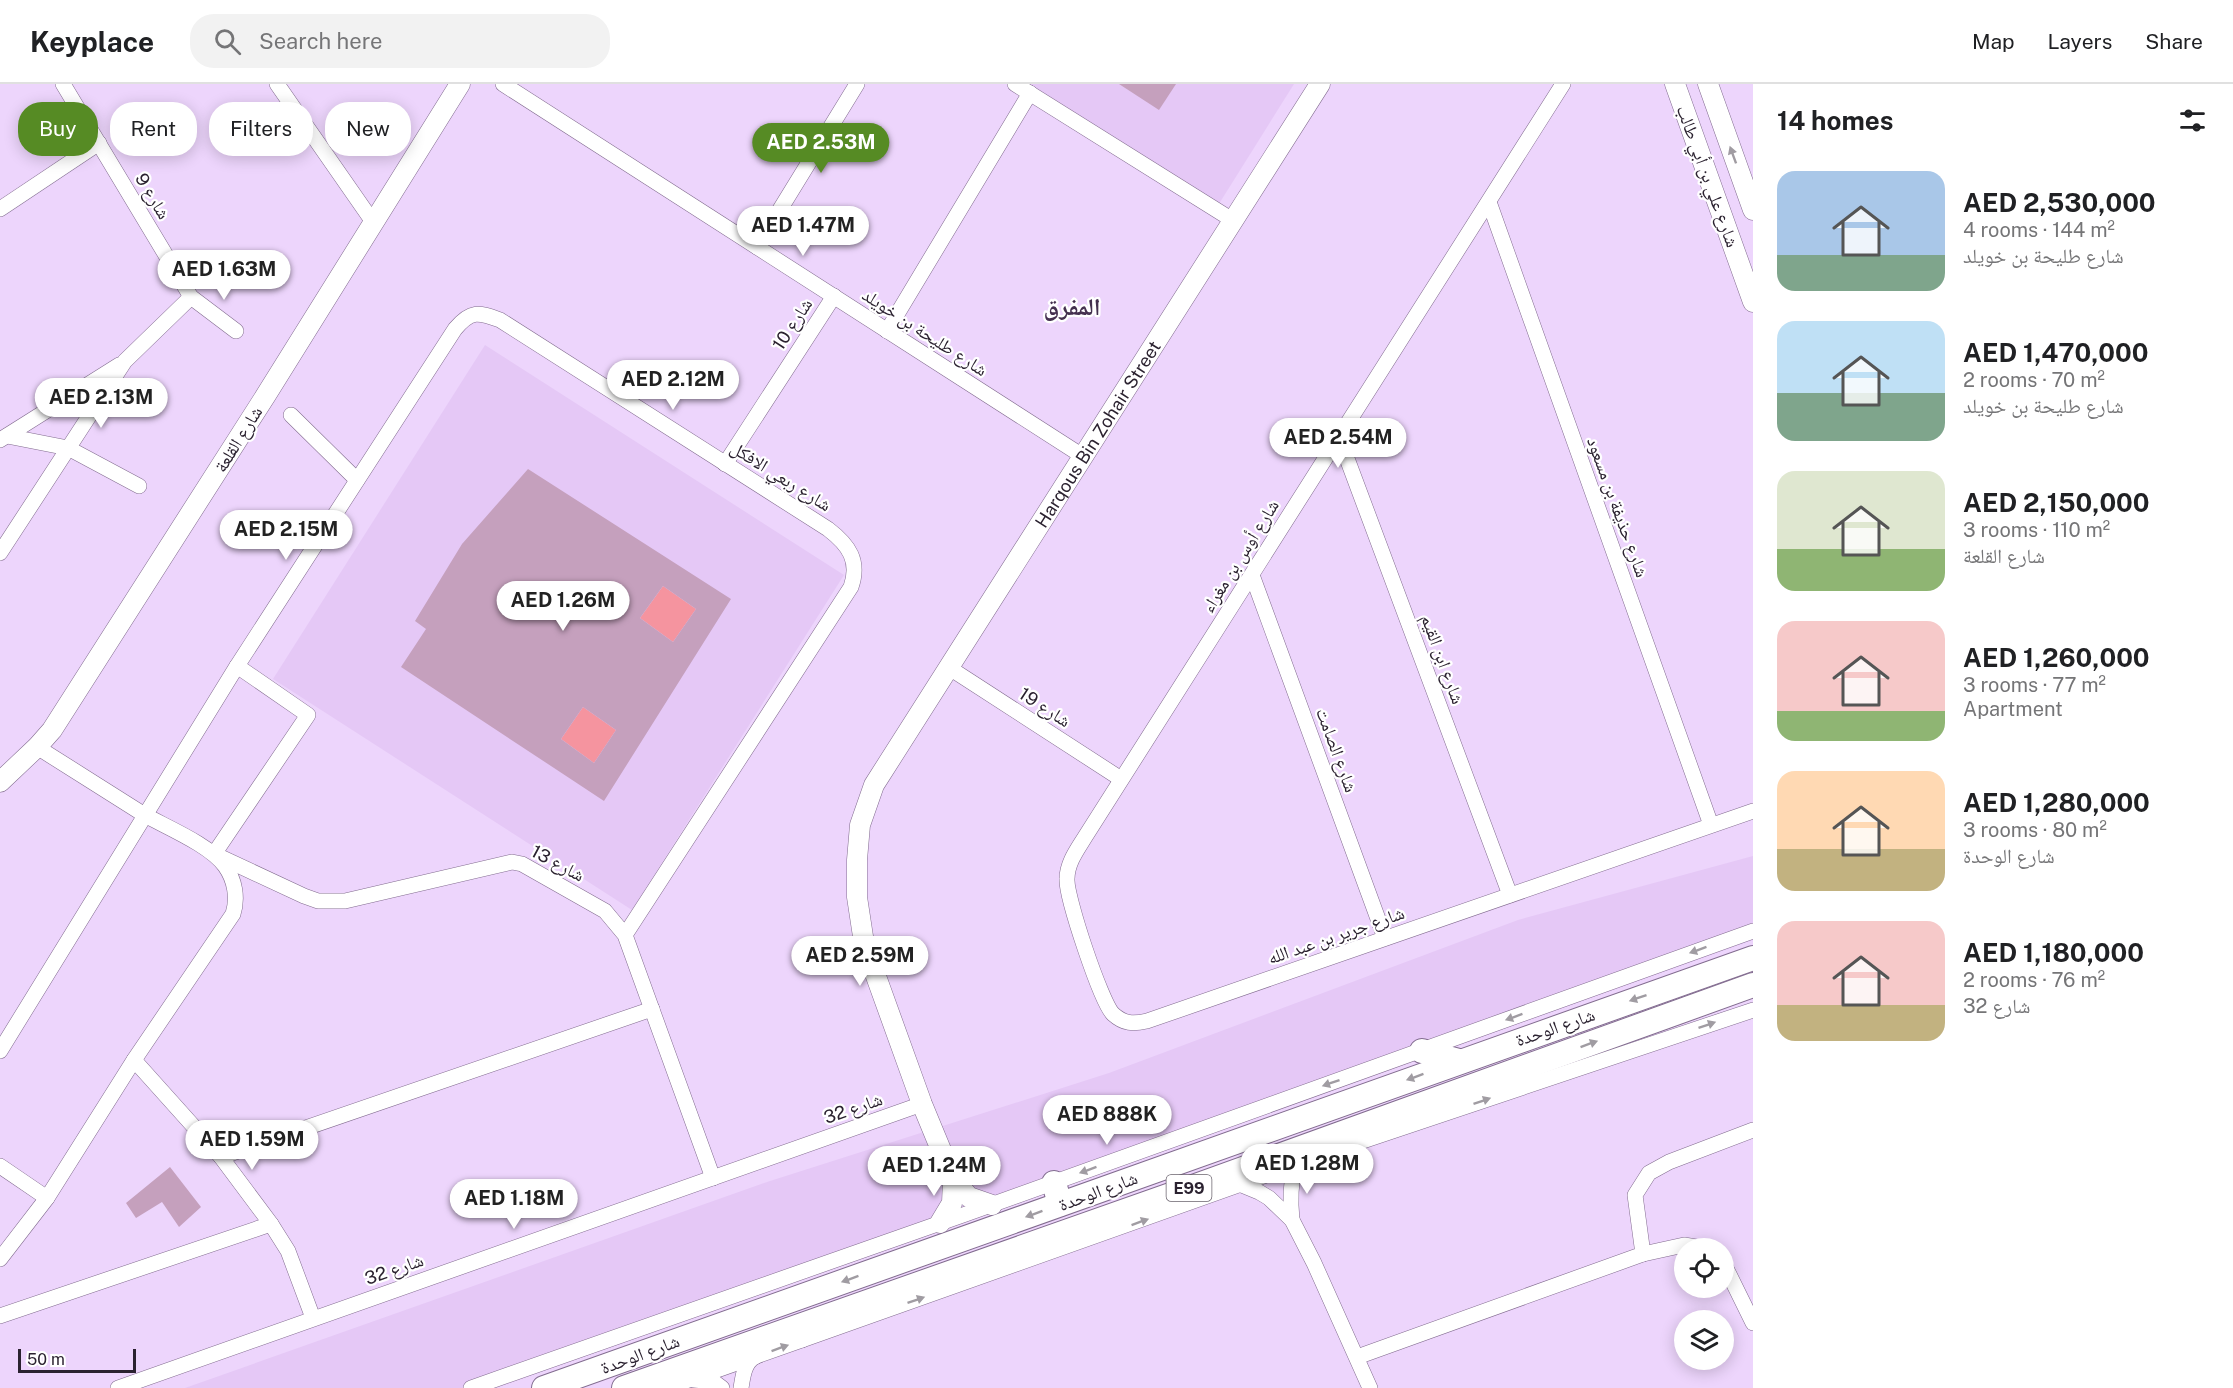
<!DOCTYPE html>
<html lang="en">
<head>
<meta charset="utf-8">
<style>
	:root { --surface:#fff; --page:#f2f2f2; --text:#202124; --muted:#757577; --line:#e0e0e0; --accent:#568b24 }
	body { margin:0; font-family:"Public Sans","Noto Naskh Arabic",sans-serif; background:var(--page); color:var(--text); height:100vh; display:flex; flex-direction:column; font-size:22px; white-space:nowrap }
	* { box-sizing:border-box; margin:0 }
	p { font-size:20px; color:var(--muted) }
	.icon { flex:none; width:33px; height:33px; fill:none; stroke:currentColor; stroke-width:2; stroke-linecap:round; stroke-linejoin:round }
	.map { position:relative; flex:1; overflow:hidden }
	.side { display:flex; flex-direction:column; background:var(--surface); width:480px }
	.side>* { flex:none }
	.banner { position:absolute; left:18px; top:18px; width:570px; height:54px; display:flex; gap:12px }
	.controls { position:absolute; left:1674px; top:1154px; display:grid; gap:12px }
	.controls a { display:grid; place-items:center; width:60px; height:60px; border-radius:50%; background:var(--surface); box-shadow:0 3px 15px #0003; font-size:30px }
	.scale { position:absolute; left:18px; bottom:15px; width:118px; box-sizing:border-box; padding-left:6px; border:3px solid #2b2230; border-top:0; font-size:16px; line-height:21px; white-space:nowrap; color:#2b2230; -webkit-text-stroke:4px #fff; paint-order:stroke }
	.price { position:absolute; translate:-50% -51px; padding:0 14px; border-radius:21px; background:#fff; color:#222; font-size:20px; line-height:39px; filter:drop-shadow(0 2px 3px #0008) }
	.price::after { content:''; position:absolute; left:50%; top:36px; width:18px; height:14px; margin-left:-9px; background:inherit; clip-path:polygon(0 0,100% 0,50% 100%) }
	.price.active { background:var(--accent); color:#fff }
	ul { padding:0; list-style:none }
	li { display:flex; align-items:center; gap:18px; height:150px; padding:0 24px }
	li span { display:grid; place-items:center; flex:none; width:168px; height:120px; border-radius:18px; color:#555 }
	li>.icon { margin-inline-start:auto }
	span .icon { width:72px; height:72px; fill:#fffc; stroke-width:1 }
	li b { font-size:26px }
	h2 { display:flex; justify-content:space-between; align-items:center; height:72px; padding:0 24px; font-size:26px }
	.pill { padding:0 21px; border-radius:24px; background:var(--surface); box-shadow:0 3px 15px #0003; font-size:21px; line-height:54px }
	.pill.active { background:var(--accent); color:#fff }
	header { display:flex; align-items:center; gap:36px; box-sizing:border-box; height:84px; padding:0 30px; background:var(--surface); border-bottom:2px solid var(--line) }
	header strong { font-size:28px }
	nav { display:flex; gap:33px; margin-inline-start:auto; font-size:21px }
	.search { width:420px; height:54px; background:var(--page); display:flex; align-items:center; gap:15px; box-sizing:border-box; padding:0 21px; border-radius:24px; color:var(--muted); font-size:22px }
	main { display:flex; flex:1; min-height:0 }
	.map>svg:first-child { display:block }
	.built { fill:#e5c8f6 }
	.green { fill:#f5949f }
	.building { fill:#c5a0bd; fill-rule:evenodd }
	.lines { fill:none; stroke-linecap:round; stroke-linejoin:round }
	.minor-casing { stroke:#826c8f; stroke-width:16 }
	.tertiary-casing { stroke:#826c8f; stroke-width:21 }
	.primary-casing { stroke:#826c8f; stroke-width:26 }
	.minor { stroke:#fff; stroke-width:15 }
	.tertiary { stroke:#fff; stroke-width:20 }
	.primary { stroke:#fff; stroke-width:24 }
	.oneway { fill:#a09ca2 }
	.labels { text-anchor:middle; dominant-baseline:central; stroke-width:4.5; stroke-linejoin:round; paint-order:stroke }
	.shield { fill:#fff; stroke:#6b646e; stroke-width:1.5 }
	.shield-label { font-size:16px; font-weight:bold; fill:#2b2230 }
	.street-label { font-size:18px; fill:#2b2230; stroke:#fff }
	.district-label { font-size:24px; font-weight:bold; fill:#44304f; stroke:#fff }
</style>
</head>
<body>
<header>
<strong>Keyplace</strong>
<div class="search"><svg class="icon" aria-label="search" viewBox="0 0 24 24"><circle cx="10" cy="10" r="6"/><path d="M15 15l6 6"/></svg>Search here</div>
<nav><a>Map</a><a>Layers</a><a>Share</a></nav>
</header>
<main>
<div class="map">
<svg width="1753" height="1304" viewBox="0 0 1753 1304">
	<rect width="100%" height="100%" fill="#edd5fc"/>
	<g class="built">
		<polygon points="1024,0 1294,0 1217,123"/>
		<polygon points="485,261 844,491 632,826 273,595"/>
		<polygon points="1753,772 1753,856 496,1304 185,1304 770,1097 1109,989 1518,836"/>
	</g>
	<g class="green">
		<polygon points="663,502 696,525 673,558 640,534"/>
		<polygon points="583,623 616,646 594,679 561,655"/>
	</g>
	<g class="building">
		<polygon points="1119,0 1176,0 1159,26"/>
		<path d="M528,385L731,515L604,717L401,583L426,545L415,537L462,460ZM663,502L696,525L673,558L640,534ZM583,623L616,646L594,679L561,655Z"/>
		<polygon points="170,1083 201,1123 179,1143 162,1118 136,1134 126,1119"/>
	</g>
	<g class="lines">
		<g class="minor-casing">
			<g id="minor">
				<polyline points="63,0 191,213 236,247"/>
				<polyline points="277,0 373,138"/>
				<polyline points="503,0 1084,373"/>
				<polyline points="1015,0 1234,137"/>
				<path d="M1563,0L1085,753C1077,766 1067,779 1067,795C1066,813 1101,918 1113,930C1124,940 1133,940 1147,937L1753,727"/>
				<polyline points="1489,118 1711,741"/>
				<polyline points="0,125 99,59"/>
				<polyline points="757,163 857,0"/>
				<polyline points="887,247 1030,9"/>
				<polyline points="291,331 357,396"/>
				<polyline points="7,352 68,364 139,402"/>
				<polyline points="1339,353 1510,811"/>
				<polyline points="0,356 119,281"/>
				<polyline points="725,380 834,212"/>
				<polyline points="0,469 125,277 191,213"/>
				<polyline points="1252,491 1385,854"/>
				<polyline points="948,583 1121,695"/>
				<path d="M625,851L851,503C860,477 849,461 828,445L500,236C478,228 471,226 455,245L237,582L308,631L214,770L304,812L318,817H345L512,778L522,780L605,827L625,851L713,1094"/>
				<polyline points="0,967 237,582"/>
				<polyline points="134,976 221,1073 271,1140 288,1167 313,1234"/>
				<polyline points="221,1073 652,925"/>
				<polyline points="0,1082 47,1114"/>
				<polyline points="1242,1101 1259,1108 1269,1114 1292,1136 1314,1179 1370,1304"/>
				<path d="M1292,1136C1290,1117 1290,1101 1295,1082"/>
				<polyline points="1643,1170 1684,1161 1702,1164"/>
				<path d="M0,1175L47,1114L134,976L233,830C238,814 235,796 225,782C210,761 166,743 143,730C108,708 72,685 37,663"/>
				<polyline points="1724,1180 1753,1239"/>
				<polyline points="0,1232 271,1140"/>
				<polyline points="802,1256 1348,1062 1753,926"/>
				<polyline points="1357,1273 1643,1170 1635,1111 1649,1089 1669,1078 1753,1046"/>
				<polyline points="694,1296 714,1298 722,1304"/>
				<polyline points="118,1304 922,1020"/>
				<polyline points="471,1304 963,1131 1753,847"/>
				<polyline points="666,1304 802,1256 808,1250"/>
				<path d="M741,1304C743,1292 744,1279 755,1273"/>
			</g>
		</g>
		<g class="tertiary-casing">
			<g id="tertiary">
				<polyline points="1675,0 1753,218"/>
				<polyline points="1708,0 1753,126"/>
				<polyline points="0,698 37,663 52,646 266,311 460,0"/>
				<path id="s1" d="M992,1121L969,1113L953,1095L922,1020L864,859L857,813V776L860,741L874,701L1320,0"/>
				<polyline points="940,1139 952,1119 953,1095"/>
			</g>
		</g>
		<g class="primary-casing">
			<g id="primary">
				<polyline points="1422,967 1459,977"/>
				<polyline points="1054,1099 1060,1120"/>
				<polyline points="544,1304 1753,874"/>
				<polyline points="624,1304 1179,1108 1753,901"/>
			</g>
		</g>
		<use href="#minor" class="minor"/>
		<use href="#tertiary" class="tertiary"/>
		<use href="#primary" class="primary"/>
	</g>
	<defs><path id="oneway-solid" d="M-6-.8H1V-3.2L6.5 0L1 3.2V.8H-6Z" transform="scale(1.5)"/></defs>
	<g class="oneway">
		<use href="#oneway-solid" transform="translate(1733 71) rotate(-110)"/>
		<use href="#oneway-solid" transform="translate(1698 866) rotate(160)"/>
		<use href="#oneway-solid" transform="translate(1638 914) rotate(161)"/>
		<use href="#oneway-solid" transform="translate(1514 933) rotate(160)"/>
		<use href="#oneway-solid" transform="translate(1707 941) rotate(-19)"/>
		<use href="#oneway-solid" transform="translate(1589 960) rotate(-20)"/>
		<use href="#oneway-solid" transform="translate(1415 993) rotate(160)"/>
		<use href="#oneway-solid" transform="translate(1331 999) rotate(161)"/>
		<use href="#oneway-solid" transform="translate(1482 1017) rotate(-19)"/>
		<use href="#oneway-solid" transform="translate(1088 1086) rotate(160)"/>
		<use href="#oneway-solid" transform="translate(1034 1130) rotate(160)"/>
		<use href="#oneway-solid" transform="translate(1140 1138) rotate(-20)"/>
		<use href="#oneway-solid" transform="translate(850 1195) rotate(160)"/>
		<use href="#oneway-solid" transform="translate(916 1216) rotate(-19)"/>
		<use href="#oneway-solid" transform="translate(780 1264) rotate(-20)"/>
	</g>
	<g class="labels">
		<rect class="shield" x="1166.5" y="1091" width="45" height="26" rx="4.5"/>
		<g class="shield-label">
			<text x="1189" y="1104">E99</text>
		</g>
		<g class="street-label">
			<text transform="translate(1708 92) rotate(70)">شارع علي بن أبي طالب</text>
			<text transform="translate(153 112) rotate(59)">شارع 9</text>
			<text transform="translate(792 240) rotate(-57)">شارع 10</text>
			<text transform="translate(925 248) rotate(33)">شارع طليحة بن خويلد</text>
			<text stroke="none"><textPath href="#s1" startOffset="878">Harqous Bin Zohair Street</textPath></text>
			<text transform="translate(238 355) rotate(-58)">شارع القلعة</text>
			<text transform="translate(781 392) rotate(32)">شارع ربعي الافكل</text>
			<text transform="translate(1618 423) rotate(70)">شارع حذيفة بن مسعود</text>
			<text transform="translate(1240 472) rotate(-58)">شارع أوس بن مغراء</text>
			<text transform="translate(1443 575) rotate(70)">شارع ابن القيم</text>
			<text transform="translate(1045 623) rotate(33)">شارع 19</text>
			<text transform="translate(1337 666) rotate(70)">شارع الصامت</text>
			<text transform="translate(558 779) rotate(28)">شارع 13</text>
			<text transform="translate(1336 851) rotate(-19)">شارع جرير بن عبد الله</text>
			<text transform="translate(1555 943) rotate(-19)">شارع الوحدة</text>
			<text transform="translate(853 1024) rotate(-19)">شارع 32</text>
			<text transform="translate(1098 1107) rotate(-20)">شارع الوحدة</text>
			<text transform="translate(394 1185) rotate(-19)">شارع 32</text>
			<text transform="translate(640 1270) rotate(-20)">شارع الوحدة</text>
		</g>
		<g class="district-label">
			<text x="1072" y="222">المفرق</text>
		</g>
	</g>
</svg>
<div class="controls">
<a><svg class="icon" aria-label="locate" viewBox="0 0 24 24"><circle cx="12" cy="12" r="6"/><path d="M12 2v4M12 18v4M2 12h4M18 12h4"/></svg></a>
<a><svg class="icon" aria-label="layers" viewBox="0 0 24 24"><path d="M12 4l9 5-9 5-9-5zM3 14l9 5 9-5"/></svg></a>
</div>
<div class="scale">50 m</div>
<b class="price active" style="left:821px;top:90px">AED 2.53M</b>
<b class="price" style="left:803px;top:173px">AED 1.47M</b>
<b class="price" style="left:224px;top:217px">AED 1.63M</b>
<b class="price" style="left:673px;top:327px">AED 2.12M</b>
<b class="price" style="left:101px;top:345px">AED 2.13M</b>
<b class="price" style="left:1338px;top:385px">AED 2.54M</b>
<b class="price" style="left:286px;top:477px">AED 2.15M</b>
<b class="price" style="left:563px;top:548px">AED 1.26M</b>
<b class="price" style="left:860px;top:903px">AED 2.59M</b>
<b class="price" style="left:1107px;top:1062px">AED 888K</b>
<b class="price" style="left:252px;top:1087px">AED 1.59M</b>
<b class="price" style="left:1307px;top:1111px">AED 1.28M</b>
<b class="price" style="left:934px;top:1113px">AED 1.24M</b>
<b class="price" style="left:514px;top:1146px">AED 1.18M</b>
<div class="banner">
<a class="pill active">Buy</a>
<a class="pill">Rent</a>
<a class="pill">Filters</a>
<a class="pill">New</a>
</div>
</div>
<section class="side">
<h2>14 homes<svg class="icon" aria-label="filters" viewBox="0 0 24 24"><path d="M4 7h16M4 17h16"/><circle cx="9" cy="7" r="2"/><circle cx="15" cy="17" r="2"/></svg></h2>
<ul>
<li><span style="background:linear-gradient(#a9c7e8 70%,#7fa58c 0)"><svg class="icon" aria-label="home" viewBox="0 0 24 24"><path d="M3 11l9-7 9 7M6 9v11h12V9"/></svg></span><div><b>AED 2,530,000</b><p>4 rooms · 144 m²</p><p>شارع طليحة بن خويلد</p></div></li>
<li><span style="background:linear-gradient(#bfe0f5 60%,#7fa58c 0)"><svg class="icon" aria-label="home" viewBox="0 0 24 24"><path d="M3 11l9-7 9 7M6 9v11h12V9"/></svg></span><div><b>AED 1,470,000</b><p>2 rooms · 70 m²</p><p>شارع طليحة بن خويلد</p></div></li>
<li><span style="background:linear-gradient(#dfe7d0 65%,#8fb573 0)"><svg class="icon" aria-label="home" viewBox="0 0 24 24"><path d="M3 11l9-7 9 7M6 9v11h12V9"/></svg></span><div><b>AED 2,150,000</b><p>3 rooms · 110 m²</p><p>شارع القلعة</p></div></li>
<li><span style="background:linear-gradient(#f6c9c9 75%,#8fb573 0)"><svg class="icon" aria-label="home" viewBox="0 0 24 24"><path d="M3 11l9-7 9 7M6 9v11h12V9"/></svg></span><div><b>AED 1,260,000</b><p>3 rooms · 77 m²</p><p>Apartment</p></div></li>
<li><span style="background:linear-gradient(#ffd9b3 65%,#c2b280 0)"><svg class="icon" aria-label="home" viewBox="0 0 24 24"><path d="M3 11l9-7 9 7M6 9v11h12V9"/></svg></span><div><b>AED 1,280,000</b><p>3 rooms · 80 m²</p><p>شارع الوحدة</p></div></li>
<li><span style="background:linear-gradient(#f6c9c9 70%,#c2b280 0)"><svg class="icon" aria-label="home" viewBox="0 0 24 24"><path d="M3 11l9-7 9 7M6 9v11h12V9"/></svg></span><div><b>AED 1,180,000</b><p>2 rooms · 76 m²</p><p>شارع 32</p></div></li>
</ul>
</section>
</main>
</body>
</html>
